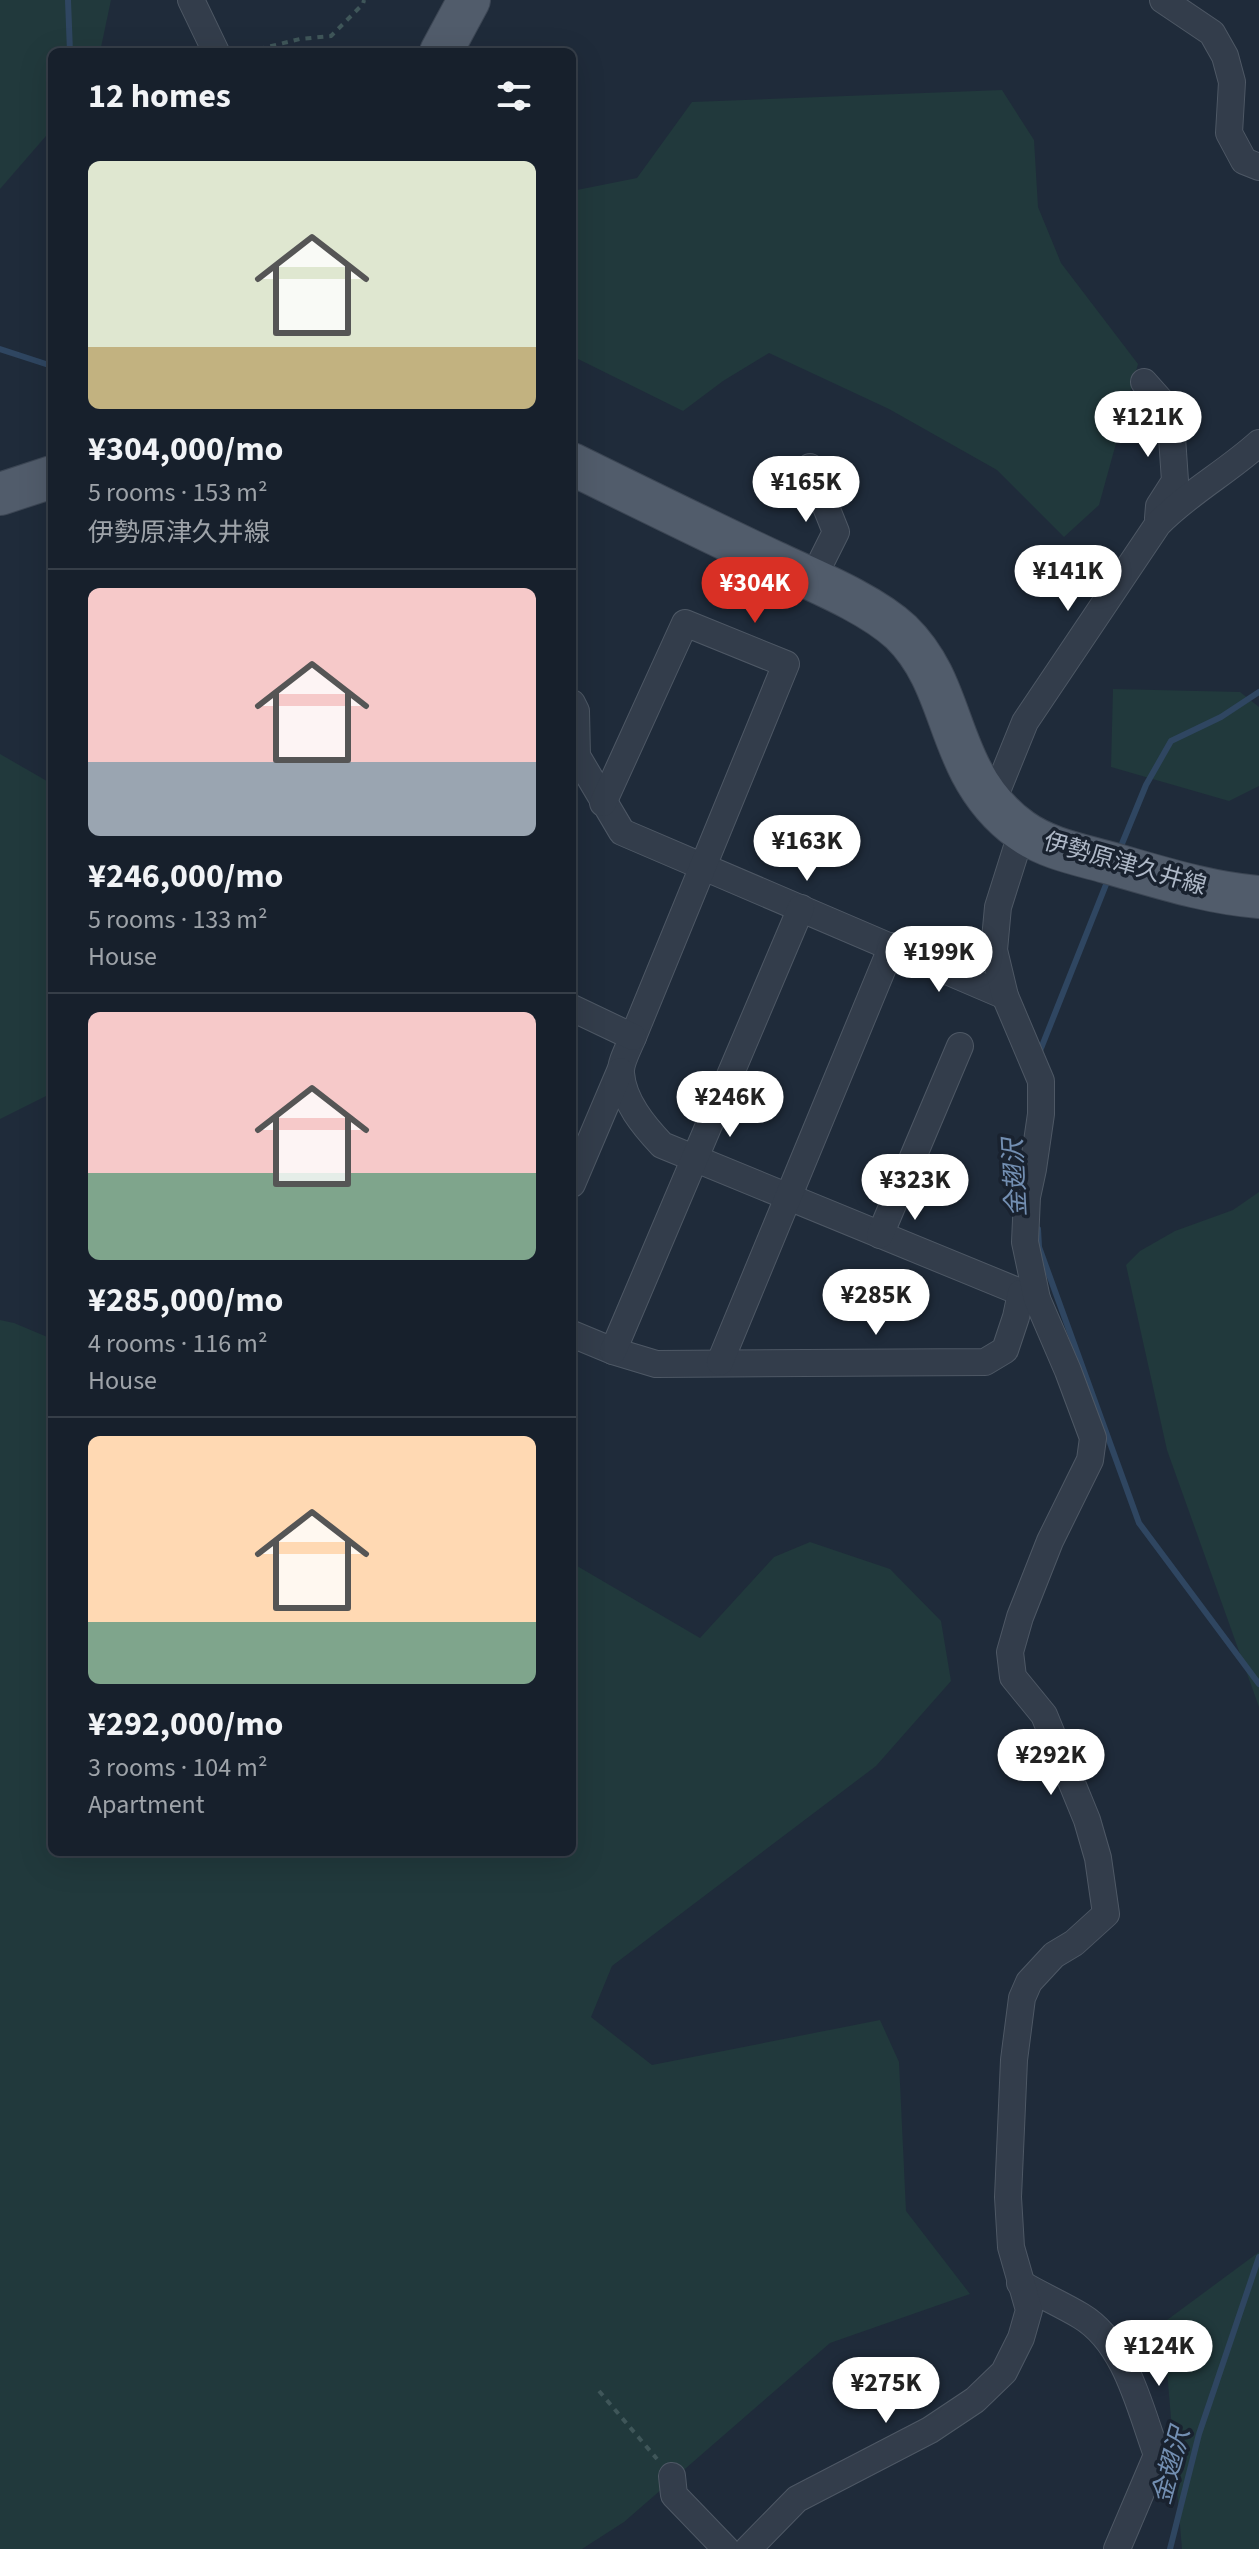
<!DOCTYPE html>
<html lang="en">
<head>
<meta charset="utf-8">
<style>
	:root { --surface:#17202c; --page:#202834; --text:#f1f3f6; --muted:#9ea3a9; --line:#363e48; --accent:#d93025 }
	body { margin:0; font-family:"Source Sans 3","Noto Sans JP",sans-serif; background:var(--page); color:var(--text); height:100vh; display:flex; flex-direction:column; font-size:30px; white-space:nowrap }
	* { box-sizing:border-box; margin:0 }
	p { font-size:26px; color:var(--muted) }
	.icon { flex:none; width:44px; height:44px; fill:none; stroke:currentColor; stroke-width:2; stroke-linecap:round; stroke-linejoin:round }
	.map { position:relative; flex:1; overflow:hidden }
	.sheet { position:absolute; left:48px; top:48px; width:528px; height:1808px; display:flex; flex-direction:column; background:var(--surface); border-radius:12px; box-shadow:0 8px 32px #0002,0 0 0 2px var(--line) }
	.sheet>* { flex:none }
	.price { position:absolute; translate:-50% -68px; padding:0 18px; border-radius:28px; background:#fff; color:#222; font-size:26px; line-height:52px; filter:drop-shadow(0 2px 4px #0008) }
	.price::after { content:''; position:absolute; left:50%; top:48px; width:24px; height:18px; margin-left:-12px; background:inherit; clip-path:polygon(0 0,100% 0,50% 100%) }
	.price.active { background:var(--accent); color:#fff }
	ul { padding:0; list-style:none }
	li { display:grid; align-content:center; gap:16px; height:424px; padding:0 40px }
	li+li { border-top:2px solid var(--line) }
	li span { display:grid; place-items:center; height:248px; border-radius:12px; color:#555 }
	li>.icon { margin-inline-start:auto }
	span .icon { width:144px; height:144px; fill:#fffc; stroke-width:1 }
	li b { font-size:34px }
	h2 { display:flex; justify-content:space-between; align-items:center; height:96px; padding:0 40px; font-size:34px }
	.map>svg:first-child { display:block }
	.green { fill:#21393c }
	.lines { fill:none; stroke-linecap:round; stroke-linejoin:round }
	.stream { stroke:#2f4661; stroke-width:6 }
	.street-casing { stroke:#4e5865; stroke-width:28 }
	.primary-casing { stroke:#3c4654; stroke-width:44 }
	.path { stroke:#3f5659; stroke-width:4; stroke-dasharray:6 6; stroke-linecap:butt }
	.street { stroke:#333d4b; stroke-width:26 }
	.primary { stroke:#515c6b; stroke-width:42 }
	.labels { text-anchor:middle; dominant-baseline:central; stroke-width:7; stroke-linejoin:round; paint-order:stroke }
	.street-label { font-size:24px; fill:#aeb8c7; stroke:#19222f }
	.water-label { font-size:26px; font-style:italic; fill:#738fb2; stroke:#19222f }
</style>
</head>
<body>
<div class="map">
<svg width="1259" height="2549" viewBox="0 0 1259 2549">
	<rect width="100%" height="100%" fill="#1f2b3a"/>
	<g class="green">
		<polygon points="0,0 111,0 100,52 52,52 52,129 0,189"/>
		<polygon points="1002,90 1034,140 1038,207 1061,263 1138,364 1099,505 1064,537 997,470 889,409 769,353 723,381 683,411 572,356 572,191 637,178 692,102"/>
		<polygon points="1113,689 1240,692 1259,707 1259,786 1229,801 1111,767"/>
		<polygon points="0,754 52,784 52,1093 0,1119"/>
		<polygon points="1259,1192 1259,1707 1167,1450 1126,1265 1140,1251 1175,1231 1233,1210"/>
		<polygon points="0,1320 14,1323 52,1339 52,1852 572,1852 572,1563 700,1638 774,1557 810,1542 890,1569 941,1621 951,1681 876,1766 612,1966 591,2017 652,2065 880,2020 899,2062 906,2211 970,2294 830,2343 624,2522 582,2549 0,2549"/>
		<polygon points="1259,2252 1259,2549 1182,2549 1163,2323"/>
	</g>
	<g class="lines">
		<g class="stream">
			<polyline points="68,0 70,52"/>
			<polyline points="0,349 52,366"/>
			<polyline points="1119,851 1146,785 1171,741 1221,717 1259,692"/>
			<polyline points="1038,1056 1109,877"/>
			<polyline points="1038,1229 1039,1247 1139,1523 1259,1684"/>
			<polyline points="1170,2549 1199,2434 1259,2257"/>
		</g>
		<g class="street-casing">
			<g id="street">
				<polyline points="191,0 216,52"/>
				<polyline points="1163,0 1212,33 1225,56 1232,82 1229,133 1244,161 1259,167"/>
				<polyline points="1144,382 1160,400 1172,437 1175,481 1159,506 1158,518"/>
				<polyline points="810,467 836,532 812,580"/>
				<polyline points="572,703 576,711 577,756 622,832 1005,996"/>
				<path d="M987,797L999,786L1025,722L1158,524C1188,493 1227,472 1259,443"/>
				<path d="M603,803L685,623L786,664L633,1037C629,1047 620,1063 621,1073C623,1101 644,1126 662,1145L1037,1299"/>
				<polyline points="572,1008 633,1037"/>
				<polyline points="572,1184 620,1071"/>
				<polyline points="880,1235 960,1046"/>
				<polyline points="572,1334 613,1351 656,1364 985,1362 1005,1350 1016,1317 1021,1293"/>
				<polyline points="613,1351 801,908"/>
				<polyline points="720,1362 892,946"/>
				<path d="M1020,2283C1040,2295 1061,2304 1081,2316C1126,2343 1140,2409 1157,2455L1117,2549"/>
				<polyline points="672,2476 674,2495 726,2549"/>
				<polyline points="748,2549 797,2499 930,2430 975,2400 1004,2372 1021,2338 1029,2310 1011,2247 1008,2197 1014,2060 1022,1998 1029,1982 1054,1955 1074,1943 1106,1914 1098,1858 1087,1820 1044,1715 1013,1677 1010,1652 1020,1617 1050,1541 1090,1460 1093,1438 1068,1371 1037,1299 1025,1242 1027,1197 1033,1169 1041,1114 1041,1081 1005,996 994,950 998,907 1022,831"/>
			</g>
		</g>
		<g class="primary-casing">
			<g id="primary">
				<polyline points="441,52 469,0"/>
				<path d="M572,464C639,497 706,530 774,562C812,580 870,603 901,632C942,672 946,723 971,771C983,794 1000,815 1021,830C1046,848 1077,854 1106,862C1156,876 1207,893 1259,897"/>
				<polyline points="0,494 52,477"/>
			</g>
		</g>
		<g class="path">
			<polyline points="247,52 300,39 331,36 363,4 364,0"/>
			<polyline points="599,2391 657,2459"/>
		</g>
		<use href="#street" class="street"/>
		<use href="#primary" class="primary"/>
	</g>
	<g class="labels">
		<g class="street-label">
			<text transform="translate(1125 864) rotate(16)">伊勢原津久井線</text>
		</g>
		<g class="water-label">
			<text transform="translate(1015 1178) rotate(-93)">金翅沢</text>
			<text transform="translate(1171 2466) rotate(-75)">金翅沢</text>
		</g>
	</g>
</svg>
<b class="price" style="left:1148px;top:459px">¥121K</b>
<b class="price" style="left:806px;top:524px">¥165K</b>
<b class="price" style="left:1068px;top:613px">¥141K</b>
<b class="price active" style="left:755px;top:625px">¥304K</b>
<b class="price" style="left:807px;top:883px">¥163K</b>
<b class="price" style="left:939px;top:994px">¥199K</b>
<b class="price" style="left:730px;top:1139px">¥246K</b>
<b class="price" style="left:915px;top:1222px">¥323K</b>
<b class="price" style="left:876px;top:1337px">¥285K</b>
<b class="price" style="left:1051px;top:1797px">¥292K</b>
<b class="price" style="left:1159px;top:2388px">¥124K</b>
<b class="price" style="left:886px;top:2425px">¥275K</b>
<section class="sheet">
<h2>12 homes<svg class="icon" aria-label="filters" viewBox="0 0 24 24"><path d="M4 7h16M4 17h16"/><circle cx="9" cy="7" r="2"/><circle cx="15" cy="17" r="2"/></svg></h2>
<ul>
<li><span style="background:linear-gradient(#dfe7d0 75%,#c2b280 0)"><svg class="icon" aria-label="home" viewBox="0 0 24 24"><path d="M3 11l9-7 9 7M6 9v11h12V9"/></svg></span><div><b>¥304,000/mo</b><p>5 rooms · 153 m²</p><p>伊勢原津久井線</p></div></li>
<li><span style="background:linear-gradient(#f6c9c9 70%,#9aa5b1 0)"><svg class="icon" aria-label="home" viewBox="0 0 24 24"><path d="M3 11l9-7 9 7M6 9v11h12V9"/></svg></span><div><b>¥246,000/mo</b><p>5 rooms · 133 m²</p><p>House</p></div></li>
<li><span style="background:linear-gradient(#f6c9c9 65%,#7fa58c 0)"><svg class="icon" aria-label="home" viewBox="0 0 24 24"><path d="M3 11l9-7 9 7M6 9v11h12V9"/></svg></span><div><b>¥285,000/mo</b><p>4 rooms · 116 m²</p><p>House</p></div></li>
<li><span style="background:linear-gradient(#ffd9b3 75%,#7fa58c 0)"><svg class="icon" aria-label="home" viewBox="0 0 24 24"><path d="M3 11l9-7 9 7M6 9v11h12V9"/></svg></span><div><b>¥292,000/mo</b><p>3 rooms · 104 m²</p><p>Apartment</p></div></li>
</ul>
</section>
</div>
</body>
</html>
